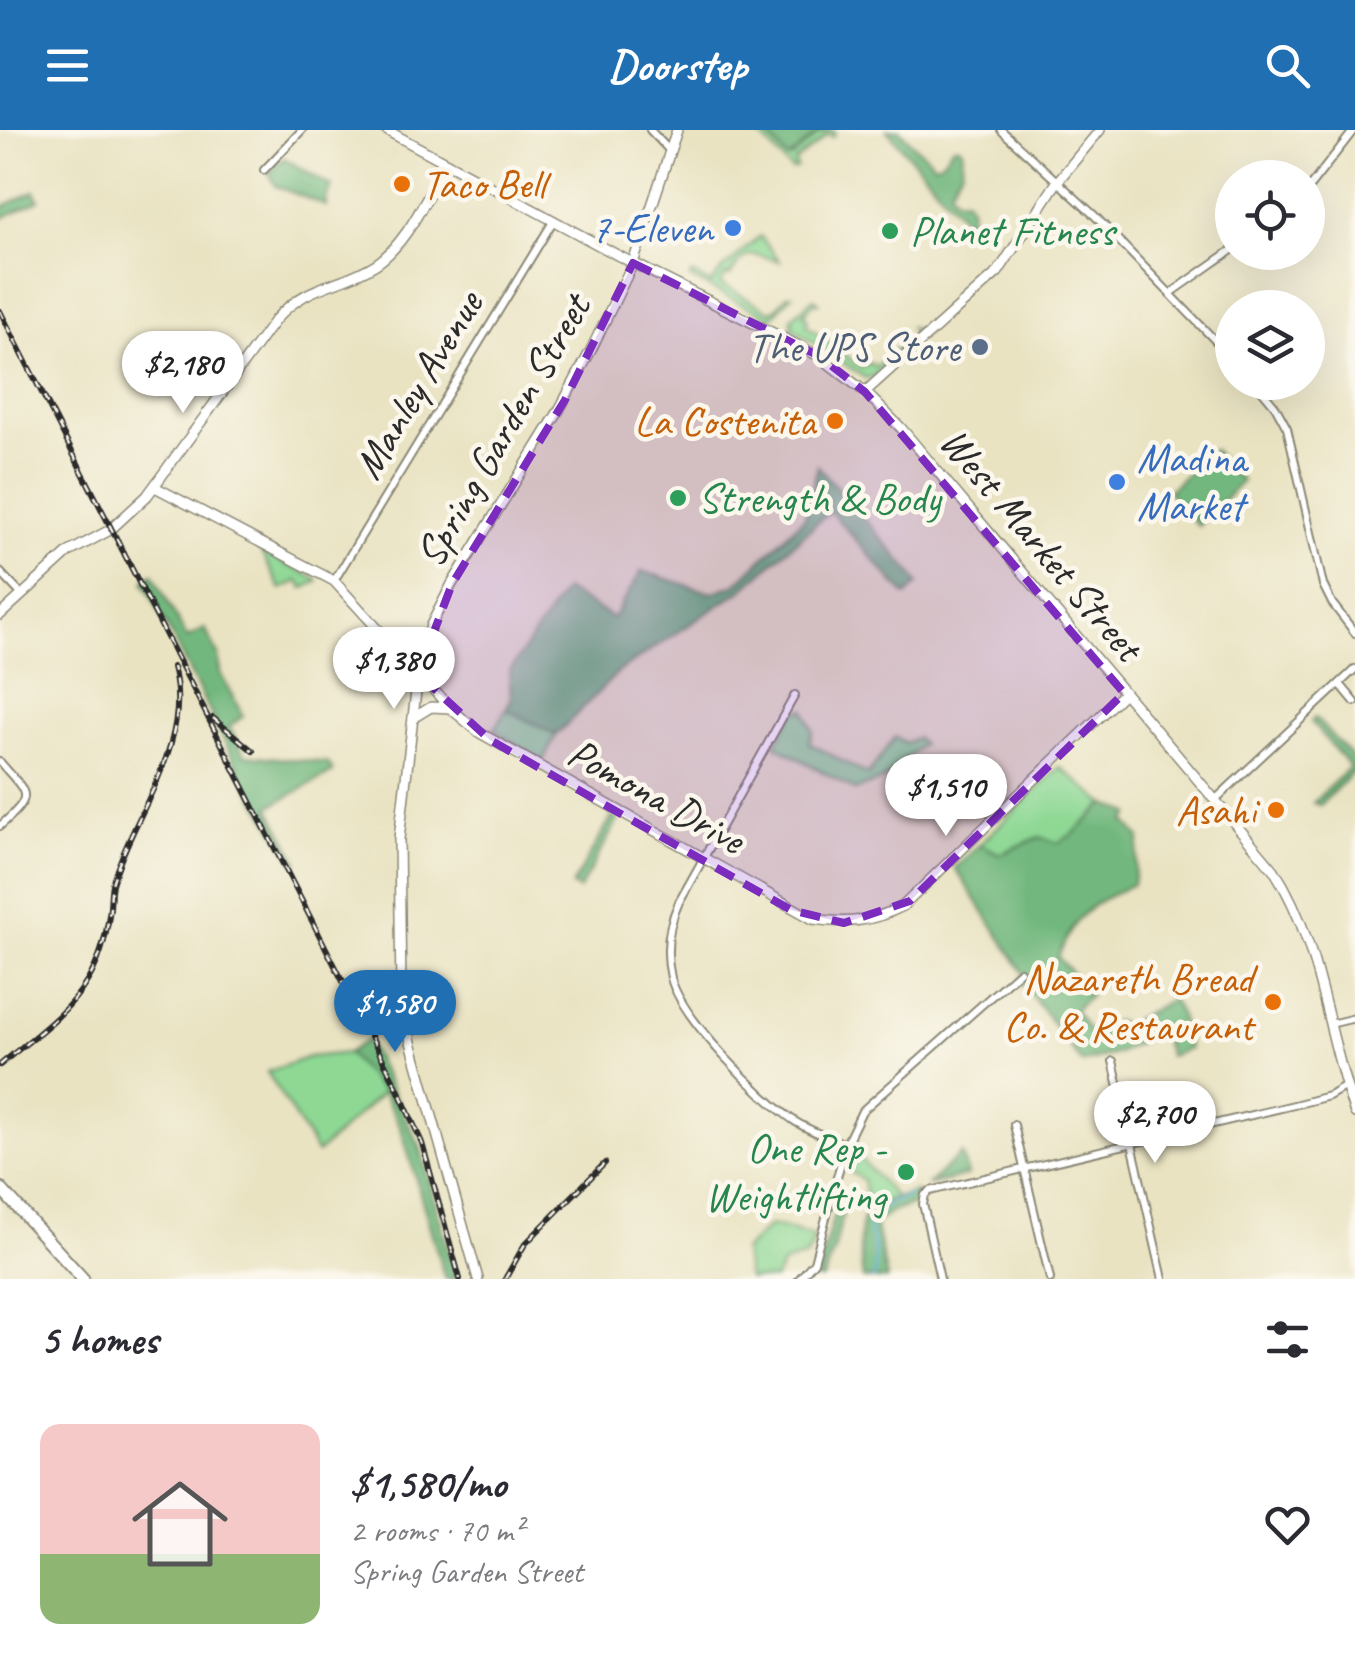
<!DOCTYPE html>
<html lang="en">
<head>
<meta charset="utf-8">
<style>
	:root { --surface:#fff; --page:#f2f2f3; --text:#2b2b33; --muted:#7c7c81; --accent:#1f6fb2 }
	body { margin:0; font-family:Caveat,sans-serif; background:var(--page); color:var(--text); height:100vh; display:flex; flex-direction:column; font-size:38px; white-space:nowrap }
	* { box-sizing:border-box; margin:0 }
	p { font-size:32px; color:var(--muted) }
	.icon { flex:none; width:55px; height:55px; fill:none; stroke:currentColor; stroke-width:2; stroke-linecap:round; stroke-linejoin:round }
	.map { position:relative; height:1149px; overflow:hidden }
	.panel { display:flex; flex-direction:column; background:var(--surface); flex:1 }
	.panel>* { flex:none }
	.buttons { position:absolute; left:1215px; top:30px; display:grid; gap:20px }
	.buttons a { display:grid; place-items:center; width:110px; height:110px; border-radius:50%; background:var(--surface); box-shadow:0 10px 40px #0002; font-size:50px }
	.price { position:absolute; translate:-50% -85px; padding:0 22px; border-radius:35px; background:#fff; color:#222; font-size:32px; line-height:65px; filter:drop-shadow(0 2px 5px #0008) }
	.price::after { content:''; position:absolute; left:50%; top:60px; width:30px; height:22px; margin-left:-15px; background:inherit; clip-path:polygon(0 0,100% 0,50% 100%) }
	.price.on { background:var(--accent); color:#fff }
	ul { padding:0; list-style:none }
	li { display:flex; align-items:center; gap:30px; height:250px; padding:0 40px }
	li span { display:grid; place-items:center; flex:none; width:280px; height:200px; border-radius:20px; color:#555 }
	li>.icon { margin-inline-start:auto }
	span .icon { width:120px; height:120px; fill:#fffc; stroke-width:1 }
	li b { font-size:42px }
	h2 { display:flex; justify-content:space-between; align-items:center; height:120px; padding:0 40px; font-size:42px }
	header { display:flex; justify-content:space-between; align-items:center; height:130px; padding:0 40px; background:var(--accent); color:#fff; font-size:45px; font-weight:700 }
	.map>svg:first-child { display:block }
	.green { fill:#8ed894; stroke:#5c8260; stroke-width:2.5 }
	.forest { fill:#72b87e; stroke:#4e7254; stroke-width:2.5 }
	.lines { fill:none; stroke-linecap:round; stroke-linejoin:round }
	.stream { stroke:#60adda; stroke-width:2.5 }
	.street-casing { stroke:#8a8776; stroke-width:10 }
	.secondary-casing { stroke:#8a8776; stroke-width:12 }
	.primary-casing { stroke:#8a8776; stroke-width:12 }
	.highway-casing { stroke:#8a8776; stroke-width:15 }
	.street { stroke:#fff; stroke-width:6 }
	.secondary { stroke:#fff; stroke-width:9 }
	.primary { stroke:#fff; stroke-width:9 }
	.highway { stroke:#fff; stroke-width:11 }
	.rail-casing { stroke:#2b2b2b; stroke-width:6 }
	.rail { stroke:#fbf7ec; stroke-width:2.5; stroke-dasharray:8; stroke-linecap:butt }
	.marked { fill:#7b2cbf; fill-opacity:0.2; stroke:#7b2cbf; stroke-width:8; stroke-dasharray:20 12; stroke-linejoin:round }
	.food-dot { fill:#e8710a; stroke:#fbf7ec; stroke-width:4 }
	.shop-dot { fill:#3f7fe0; stroke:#fbf7ec; stroke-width:4 }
	.leisure-dot { fill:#2e9e5b; stroke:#fbf7ec; stroke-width:4 }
	.service-dot { fill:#5c6f8a; stroke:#fbf7ec; stroke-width:4 }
	.labels { text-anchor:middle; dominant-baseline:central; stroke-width:9; stroke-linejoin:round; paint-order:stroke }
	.food-label { font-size:42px; fill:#c56008; stroke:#fbf7ec; text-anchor:end }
	.shop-label { font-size:42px; fill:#366cbe; stroke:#fbf7ec; text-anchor:end }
	.leisure-label { font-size:42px; fill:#27864d; stroke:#fbf7ec; text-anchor:start }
	.service-label { font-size:42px; fill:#4e5e75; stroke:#fbf7ec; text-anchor:end }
	.street-label { font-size:42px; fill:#2b2b2b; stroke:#fbf7ec }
</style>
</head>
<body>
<header><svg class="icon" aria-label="menu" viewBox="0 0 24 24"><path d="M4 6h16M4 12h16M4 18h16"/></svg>Doorstep<svg class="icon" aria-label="search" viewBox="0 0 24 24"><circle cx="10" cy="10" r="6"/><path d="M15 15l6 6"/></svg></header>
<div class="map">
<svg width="1355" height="1149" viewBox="0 0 1355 1149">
	<rect width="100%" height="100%" fill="#fbf7ec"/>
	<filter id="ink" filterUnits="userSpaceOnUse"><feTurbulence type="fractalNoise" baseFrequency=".01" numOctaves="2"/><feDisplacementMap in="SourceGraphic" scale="20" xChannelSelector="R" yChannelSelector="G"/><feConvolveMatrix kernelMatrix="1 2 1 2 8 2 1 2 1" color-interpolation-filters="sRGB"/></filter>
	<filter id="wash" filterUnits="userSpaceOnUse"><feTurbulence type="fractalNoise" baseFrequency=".0048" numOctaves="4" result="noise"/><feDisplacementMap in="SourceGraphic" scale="40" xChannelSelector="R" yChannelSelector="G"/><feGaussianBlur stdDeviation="2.25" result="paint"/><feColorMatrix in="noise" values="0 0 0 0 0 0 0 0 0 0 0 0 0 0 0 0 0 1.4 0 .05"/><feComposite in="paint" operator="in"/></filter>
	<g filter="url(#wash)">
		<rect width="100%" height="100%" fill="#e9e3c2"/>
		<g class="green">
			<polygon points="755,0 763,0 787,28 792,28 820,2 833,0 835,4 832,7 828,4 795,32 797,38 792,40"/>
			<path d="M760,106L780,131C753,124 746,117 730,146L725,145L721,154L770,181L777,178L787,165H792L771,188L690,148L692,144L711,154L721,141Z"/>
			<polygon points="814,168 820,174 815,172 803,184 808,189 806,195 862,238 867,233 877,236 914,203 910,198 918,200 918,206 872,247 865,248 792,198 792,187"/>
			<polygon points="261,422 317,449 317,452 304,458 298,451 281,459"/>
			<polygon points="506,579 556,605 543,631 494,600"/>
			<polygon points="804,579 813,601 809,613 868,645 895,607 905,613 916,608 922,614 885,649 855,660 775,615 793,583"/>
			<polygon points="1060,637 1105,674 1073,704 1058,713 1039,707 1000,724 980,714"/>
			<polygon points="347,923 383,962 317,1023 267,942 309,927"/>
			<polygon points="852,1019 896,1068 868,1076 863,1050 847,1040"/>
			<path d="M775,1096L815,1107C806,1135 804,1124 783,1134L775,1149H748L743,1121L768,1097Z"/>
		</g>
		<g class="forest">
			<polygon points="763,0 826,0 817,4 789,29"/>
			<path d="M887,0H900C909,14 924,21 934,34L941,32L954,16H959L963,20L962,39L950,59L955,68L967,70C971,77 972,86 968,94Z"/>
			<polygon points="284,28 332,57 326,68 326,76 276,56 269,43"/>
			<polygon points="35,61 39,70 0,89 0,78"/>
			<polygon points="1213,320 1242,351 1198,396 1168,361"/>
			<polygon points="818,336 910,441 918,454 906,466 830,381 743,459 618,542 556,605 506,579 511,569 509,542 564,460 613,488 642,441 712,463 737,454 805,387"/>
			<polygon points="153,444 187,508 205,499 218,525 220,543 243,586 229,597 245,625 328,633 333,642 269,677 298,732 295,733 243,648 144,451"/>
			<polygon points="1315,588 1355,631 1355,640 1320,675 1313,673 1350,637 1311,592"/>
			<path d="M1105,674L1128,682L1131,685L1125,691L1140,708L1133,754C1088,777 1078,779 1058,827L1090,865L1074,880L1092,905L1115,891L1125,895L1172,869L1180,885L1189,919L1169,926L1161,901L1118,923L1082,933L1020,850L1025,845L955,738L980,714L1000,724L1040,707L1058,713L1073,704Z"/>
			<polygon points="612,687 618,690 579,760 572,756"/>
			<polygon points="367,910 420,1017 456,1149 445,1149 401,998 383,962 347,923"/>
			<polygon points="961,1024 968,1045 927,1055"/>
			<path d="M916,1062L917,1073L891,1082L875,1093L887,1149H863C860,1123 856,1099 868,1076Z"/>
			<polygon points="840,1063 847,1065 835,1118 823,1149 816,1149"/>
		</g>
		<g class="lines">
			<path class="stream" d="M873,1149C885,1100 840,1092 909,1065"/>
		</g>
	</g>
	<g filter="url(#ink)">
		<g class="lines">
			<g class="street-casing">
				<g id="street">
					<polyline points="650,0 669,20"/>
					<polyline points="1001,0 1095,86 1232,228"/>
					<polyline points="264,40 302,0"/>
					<polyline points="1308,59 1354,0"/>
					<polyline points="1171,163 1232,120"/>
					<polyline points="1255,252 1275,276 1287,298 1323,455 1332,473 1355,503"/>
					<polyline points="0,442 22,465"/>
					<polyline points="334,451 554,90"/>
					<polyline points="1340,554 1355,572"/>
					<path d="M795,565L679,772C668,796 665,822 671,848C681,888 761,969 796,992C812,1002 829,1008 846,1014"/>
					<path d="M0,632C28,665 36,664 0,696"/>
					<polyline points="1216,669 1355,539"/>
					<polyline points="1330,894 1355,888"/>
					<polyline points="1113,931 1163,1149"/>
					<polyline points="1014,995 1050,1149"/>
					<polyline points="799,1149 814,1132 846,1014 862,981 1020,841"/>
					<polyline points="940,1149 923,1074 925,1065 930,1061 1294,975 1329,966 1346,956"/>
				</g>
			</g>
			<g class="secondary-casing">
				<g id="secondary">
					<polyline points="865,262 998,142 1057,52 1100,0"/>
					<path d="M155,357L334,451L450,578L480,603L813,789C847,794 872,792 903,776L1124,563"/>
					<path d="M0,485L69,422L110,400L147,366L275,190C309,152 338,158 376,134C408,113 427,65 447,33"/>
					<polyline points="413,588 431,577 450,578"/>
					<polyline points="478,1149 411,912 401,863 399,709 418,544 431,495 452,454 557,284 591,220 633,133 677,0"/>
				</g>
			</g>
			<g class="primary-casing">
				<path id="primary" d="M386,0L619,126L819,226L865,262L901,298L1274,740C1321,813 1326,902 1355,983"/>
			</g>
			<g class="highway-casing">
				<polyline id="highway" points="0,1058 83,1149"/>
			</g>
			<use href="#street" class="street"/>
			<use href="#secondary" class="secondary"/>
			<use href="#primary" class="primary"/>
			<use href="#highway" class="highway"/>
			<g class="rail-casing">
				<g id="rail">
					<polyline points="0,181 397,957 422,1013 460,1149"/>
					<polyline points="213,588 253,621"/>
					<path d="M0,935C30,909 67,885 88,850C100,830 106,807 109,785C111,775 110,764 112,754C133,683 194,614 173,537"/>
					<polyline points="505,1149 525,1114 605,1033"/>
				</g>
			</g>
			<use href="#rail" class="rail"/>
		</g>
	</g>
	<path class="marked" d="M633,133L819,226L865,262L1124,563L910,771L844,793L791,780L490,610L418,544L452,454L565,270Z"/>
	<g class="food-dot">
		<circle cx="402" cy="54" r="10"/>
		<circle cx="835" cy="291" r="10"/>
		<circle cx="1276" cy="680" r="10"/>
		<circle cx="1273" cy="872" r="10"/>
	</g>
	<g class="shop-dot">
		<circle cx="733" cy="98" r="10"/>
		<circle cx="1117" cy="352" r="10"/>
	</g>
	<g class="leisure-dot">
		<circle cx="890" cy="101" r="10"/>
		<circle cx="678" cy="368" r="10"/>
		<circle cx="906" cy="1042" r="10"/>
	</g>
	<circle class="service-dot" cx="980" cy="217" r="10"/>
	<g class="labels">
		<g class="food-label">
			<text x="422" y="54" text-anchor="start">Taco Bell</text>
			<text x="815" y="291">La Costenita</text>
			<text x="1256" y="680">Asahi</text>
			<text x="1253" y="848">Nazareth Bread<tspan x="1253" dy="48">Co. &amp; Restaurant</tspan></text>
		</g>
		<g class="shop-label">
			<text x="713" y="98">7-Eleven</text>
			<text x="1137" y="328" text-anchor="start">Madina<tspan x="1137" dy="48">Market</tspan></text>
		</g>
		<g class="leisure-label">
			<text x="910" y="101">Planet Fitness</text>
			<text x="698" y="368">Strength &amp; Body</text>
			<text x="886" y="1018" text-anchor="end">One Rep -<tspan x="886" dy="48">Weightlifting</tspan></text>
		</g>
		<g class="service-label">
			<text x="960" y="217">The UPS Store</text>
		</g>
		<g class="street-label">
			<text transform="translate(418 255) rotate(-59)">Manley Avenue</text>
			<text transform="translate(503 301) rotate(-60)">Spring Garden Street</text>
			<text transform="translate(1041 414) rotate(50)">West Market Street</text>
			<text transform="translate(656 666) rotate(29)">Pomona Drive</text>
		</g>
	</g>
</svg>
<div class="buttons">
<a><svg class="icon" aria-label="locate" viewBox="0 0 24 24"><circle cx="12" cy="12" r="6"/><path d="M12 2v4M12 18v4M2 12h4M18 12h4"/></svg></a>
<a><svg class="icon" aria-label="layers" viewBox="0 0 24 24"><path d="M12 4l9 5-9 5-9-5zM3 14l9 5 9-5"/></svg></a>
</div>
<b class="price" style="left:183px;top:286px">$2,180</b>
<b class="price" style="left:394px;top:582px">$1,380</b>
<b class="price" style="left:946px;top:709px">$1,510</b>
<b class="price on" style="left:395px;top:925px">$1,580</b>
<b class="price" style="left:1155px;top:1036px">$2,700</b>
</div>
<section class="panel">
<h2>5 homes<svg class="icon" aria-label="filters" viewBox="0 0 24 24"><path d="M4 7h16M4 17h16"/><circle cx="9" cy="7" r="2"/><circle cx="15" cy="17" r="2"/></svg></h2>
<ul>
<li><span style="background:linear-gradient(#f6c9c9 65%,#8fb573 0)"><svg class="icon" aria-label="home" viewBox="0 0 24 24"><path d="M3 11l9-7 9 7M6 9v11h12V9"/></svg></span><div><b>$1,580/mo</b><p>2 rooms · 70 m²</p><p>Spring Garden Street</p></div><svg class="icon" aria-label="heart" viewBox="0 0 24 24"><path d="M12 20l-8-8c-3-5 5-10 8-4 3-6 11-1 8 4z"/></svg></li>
</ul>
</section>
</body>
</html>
